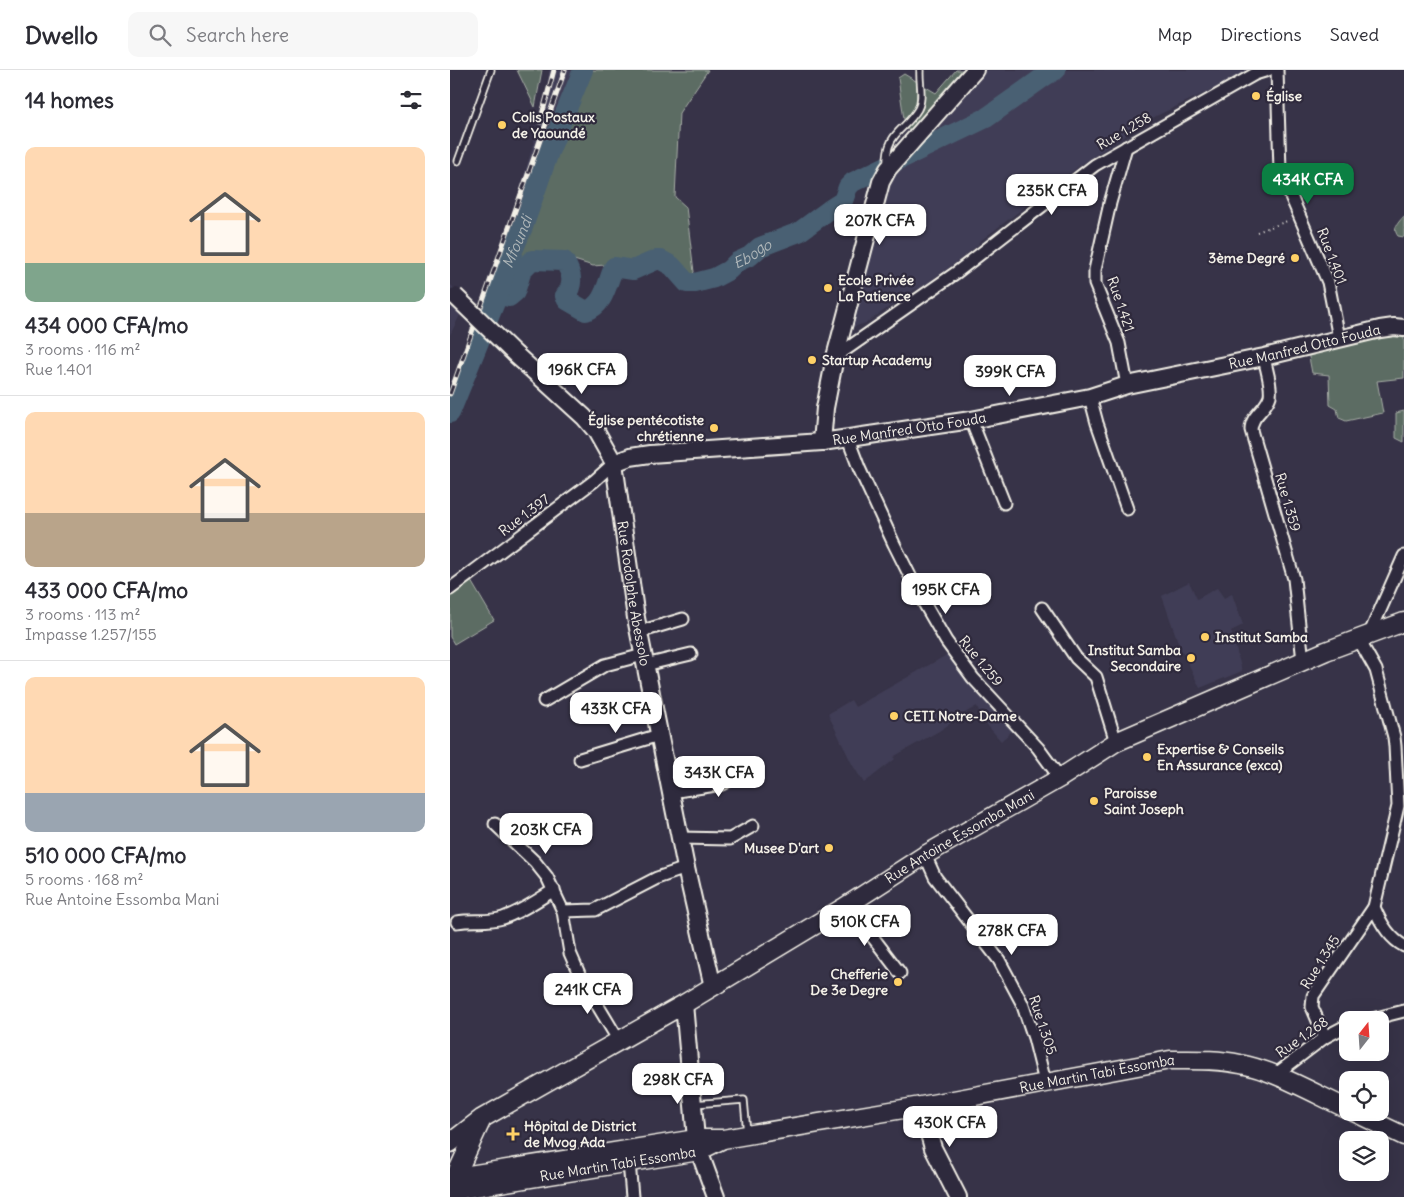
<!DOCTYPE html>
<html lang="en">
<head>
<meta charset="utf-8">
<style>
	:root { --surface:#fff; --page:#f7f7f7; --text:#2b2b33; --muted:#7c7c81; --line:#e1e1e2; --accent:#0b8043 }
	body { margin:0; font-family:Delius,sans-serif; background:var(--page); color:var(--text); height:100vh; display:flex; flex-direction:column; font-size:19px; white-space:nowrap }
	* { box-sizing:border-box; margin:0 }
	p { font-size:16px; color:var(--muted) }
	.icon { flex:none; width:28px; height:28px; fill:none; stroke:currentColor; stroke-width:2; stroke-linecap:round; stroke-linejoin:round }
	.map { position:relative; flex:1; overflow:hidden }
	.sheet { display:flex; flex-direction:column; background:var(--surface); width:450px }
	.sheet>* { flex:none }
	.needle { width:32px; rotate:17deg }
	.controls { position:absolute; left:889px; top:941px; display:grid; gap:10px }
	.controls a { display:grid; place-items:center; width:50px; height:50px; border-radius:10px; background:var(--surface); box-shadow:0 5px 20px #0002; font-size:25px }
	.price { position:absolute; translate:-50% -42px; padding:0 11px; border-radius:10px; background:#fff; color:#222; font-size:16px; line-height:32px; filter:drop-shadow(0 1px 2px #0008) }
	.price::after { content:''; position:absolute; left:50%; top:30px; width:15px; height:11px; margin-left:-8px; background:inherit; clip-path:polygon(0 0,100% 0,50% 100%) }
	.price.on { background:var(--accent); color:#fff }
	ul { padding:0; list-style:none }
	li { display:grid; align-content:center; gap:10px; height:265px; padding:0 25px }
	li+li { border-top:1px solid var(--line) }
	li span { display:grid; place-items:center; height:155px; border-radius:10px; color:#555 }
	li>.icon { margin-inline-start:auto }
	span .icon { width:90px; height:90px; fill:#fffc; stroke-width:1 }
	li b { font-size:21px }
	h2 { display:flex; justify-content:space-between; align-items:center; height:60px; padding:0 25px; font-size:21px }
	header { display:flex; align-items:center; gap:30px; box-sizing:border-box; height:70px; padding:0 25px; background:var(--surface); border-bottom:1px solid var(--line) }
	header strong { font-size:24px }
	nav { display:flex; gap:28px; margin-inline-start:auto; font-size:18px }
	.search { width:350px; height:45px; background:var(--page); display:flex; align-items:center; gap:12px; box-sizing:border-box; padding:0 18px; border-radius:10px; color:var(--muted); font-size:19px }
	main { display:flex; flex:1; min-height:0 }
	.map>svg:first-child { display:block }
	.built { fill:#413e56 }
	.green { fill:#5b6c64; stroke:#a8aea6 }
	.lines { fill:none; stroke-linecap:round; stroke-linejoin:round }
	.river { stroke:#496073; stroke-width:20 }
	.lane-casing { stroke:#f4f1e8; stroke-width:9 }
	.street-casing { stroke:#f4f1e8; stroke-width:15 }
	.secondary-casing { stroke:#f4f1e8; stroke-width:20 }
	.primary-casing { stroke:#f4f1e8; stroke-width:21 }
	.path { stroke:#f4f1e8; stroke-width:2; stroke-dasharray:1 4; stroke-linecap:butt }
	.lane { stroke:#2f2a3d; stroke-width:5.5 }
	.street { stroke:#2f2a3d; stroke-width:11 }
	.secondary { stroke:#2f2a3d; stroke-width:16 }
	.primary { stroke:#2f2a3d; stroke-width:18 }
	.rail-casing { stroke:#f4f1e8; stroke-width:5 }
	.rail { stroke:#2f2a3d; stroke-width:3; stroke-dasharray:9; stroke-linecap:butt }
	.secondary-bridge-casing { stroke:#f4f1e8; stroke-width:20; stroke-linecap:butt }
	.secondary-bridge { stroke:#2f2a3d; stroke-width:16 }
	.poi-dot { fill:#ffd166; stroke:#2f2a3d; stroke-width:2 }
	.labels { text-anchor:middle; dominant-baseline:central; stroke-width:4.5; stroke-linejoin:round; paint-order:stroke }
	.poi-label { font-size:14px; font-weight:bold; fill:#f4f1e8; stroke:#2f2a3d; text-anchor:start }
	.street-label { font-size:14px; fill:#f4f1e8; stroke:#2f2a3d }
	.water-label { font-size:15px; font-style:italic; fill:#b0b7b9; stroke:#2f2a3d }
</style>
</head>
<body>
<header>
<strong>Dwello</strong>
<div class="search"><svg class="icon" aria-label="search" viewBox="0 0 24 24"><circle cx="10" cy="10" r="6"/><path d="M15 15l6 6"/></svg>Search here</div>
<nav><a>Map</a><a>Directions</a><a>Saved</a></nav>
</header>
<main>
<section class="sheet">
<h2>14 homes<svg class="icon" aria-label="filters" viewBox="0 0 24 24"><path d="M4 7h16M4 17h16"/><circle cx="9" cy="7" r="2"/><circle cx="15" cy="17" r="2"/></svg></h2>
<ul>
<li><span style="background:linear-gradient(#ffd9b3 75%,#7fa58c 0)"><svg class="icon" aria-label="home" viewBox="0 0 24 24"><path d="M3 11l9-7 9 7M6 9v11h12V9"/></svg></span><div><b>434 000 CFA/mo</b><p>3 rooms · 116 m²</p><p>Rue 1.401</p></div></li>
<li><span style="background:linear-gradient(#ffd9b3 65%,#b9a48a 0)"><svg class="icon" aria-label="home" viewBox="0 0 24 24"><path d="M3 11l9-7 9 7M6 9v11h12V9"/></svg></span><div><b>433 000 CFA/mo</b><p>3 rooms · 113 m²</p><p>Impasse 1.257/155</p></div></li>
<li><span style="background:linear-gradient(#ffd9b3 75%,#9aa5b1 0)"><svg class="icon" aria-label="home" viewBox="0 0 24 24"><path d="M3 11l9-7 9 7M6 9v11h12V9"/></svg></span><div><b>510 000 CFA/mo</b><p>5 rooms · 168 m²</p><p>Rue Antoine Essomba Mani</p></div></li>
</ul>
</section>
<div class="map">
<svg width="954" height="1127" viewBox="0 0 954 1127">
	<rect width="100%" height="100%" fill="#373348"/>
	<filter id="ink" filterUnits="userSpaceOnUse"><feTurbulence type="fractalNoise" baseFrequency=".02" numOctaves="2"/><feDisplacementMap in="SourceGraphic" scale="10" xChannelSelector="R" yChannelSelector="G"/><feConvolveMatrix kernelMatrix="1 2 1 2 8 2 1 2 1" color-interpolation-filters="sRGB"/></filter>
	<g filter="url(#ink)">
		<g class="built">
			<polygon points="99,0 133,0 92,83 68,150 62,147 95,33"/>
			<polygon points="532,0 803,0 706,46 682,61 632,94 534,168 528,173 529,174 508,191 470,218 464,220 416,253 403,257 402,246 437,113"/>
			<polygon points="0,214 16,233 0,265"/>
			<polygon points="739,512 747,529 767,518 774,528 782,524 793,555 781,561 792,601 750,618 728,572 712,526"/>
			<polygon points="502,582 538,634 563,660 551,671 532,649 527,636 506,648 507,649 489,661 443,687 445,689 414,713 402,694 378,644 401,630 405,637"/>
		</g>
		<g class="green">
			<polygon points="67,0 92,0 85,37"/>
			<polygon points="133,0 258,0 229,43 225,127 236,137 244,202 239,209 232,201 215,189 203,187 187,197 179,198 167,194 143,196 121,189 104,188 80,198 48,225 56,197 73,157 99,82"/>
			<polygon points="506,0 531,0 468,72 455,56 448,8 454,4 486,23"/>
			<path d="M954,146V167L948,166C942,158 948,153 954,146Z"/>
			<polygon points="940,260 954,263 954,308 927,311 933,343 896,351 889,348 887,339 880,335 879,305 862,303 858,282"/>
			<polygon points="954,341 954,372 946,368 946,343"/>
			<polygon points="21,511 44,550 4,574 0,567 0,527"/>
		</g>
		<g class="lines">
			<g class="river">
				<path id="s1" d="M48,225L59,227L65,222L72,200L82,190L114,191C122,203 125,214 115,226L117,230L136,241C155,235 157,212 164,197L183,200L206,190H211L222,196L237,213H245L264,208L279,200L287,192L300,186L310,177L349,162L379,140L393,131L398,117L403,112L536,48L595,6L606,0"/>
				<path id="s2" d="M0,343L48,225L56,197L73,157L99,82L133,0"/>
			</g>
			<g class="lane-casing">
				<g id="lane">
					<polyline points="8,91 41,0"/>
					<path d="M437,94C436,62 455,61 468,39C474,28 469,12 470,0"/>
					<polyline points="244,1034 294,1030 297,1063"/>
				</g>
			</g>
			<g class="street-casing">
				<g id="street">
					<polyline points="827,0 830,101 878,212 889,268"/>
					<polyline points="676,77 660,133 645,200 645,214 669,273 677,315"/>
					<polyline points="385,287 507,202 645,95 805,4 818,0"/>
					<path d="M814,287C816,299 822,315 820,326C816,340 801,345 801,360L844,509L853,591"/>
					<polyline points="640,327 647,353 677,439"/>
					<polyline points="521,350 554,433"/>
					<polyline points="398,369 409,398 444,474 470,526 496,571 523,608 588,678 610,708"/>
					<polyline points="0,519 144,411 164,393"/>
					<polyline points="592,538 626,588 646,607 666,672"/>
					<polyline points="189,562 233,549"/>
					<polyline points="920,563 954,486"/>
					<path d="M908,568L926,600L944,667L945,676L948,736L924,837C930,852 939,868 954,876"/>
					<polyline points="195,595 241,584"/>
					<polyline points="94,631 155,595 193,585"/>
					<polyline points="130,689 209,665"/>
					<polyline points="221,722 272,714 304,697"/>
					<polyline points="45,754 85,792 97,807 113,841 120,883 130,906 169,971"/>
					<polyline points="230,768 280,769 303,756"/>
					<polyline points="475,785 485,807 549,890 572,933 584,968 595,1012"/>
					<polyline points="393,838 412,853 450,903"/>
					<polyline points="113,841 145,840 207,808 236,798"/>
					<path d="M7,852C22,849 38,853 53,848C71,842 88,830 104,820"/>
					<polyline points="918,950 954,941"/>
					<polyline points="875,967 862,937 863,926 924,837"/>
					<polyline points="825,1005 875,967 898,955"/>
					<polyline points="179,1092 182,1127"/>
				</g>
			</g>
			<g class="secondary-casing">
				<g id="secondary">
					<path id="s3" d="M66,285L134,347L146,361L164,393L186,548L236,798L263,917"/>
					<polyline points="372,372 375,338 385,287 431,112 438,99 525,0"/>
					<path id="s4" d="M164,393L180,387L200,384L372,372L521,350L640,327L677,315L814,287L930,259L944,257L954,258"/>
					<polyline points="234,934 246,1069 249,1081 266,1127"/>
					<polyline points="471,1036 483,1078 508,1127"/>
				</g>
			</g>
			<g class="primary-casing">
				<g id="primary">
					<polyline points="904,1042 954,1066"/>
					<path id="s5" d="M0,1073L31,1049L234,934L393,838L475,785L610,708L666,672L876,581L954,552"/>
					<path id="s6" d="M0,1108L246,1069H273L471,1036L720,990C743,990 767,989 790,994C824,1000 865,1024 898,1039"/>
					<polyline points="0,1113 5,1107 31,1051"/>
					<path id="s7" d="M0,1121L249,1081L271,1070"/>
				</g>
			</g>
			<polyline class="path" points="807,162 840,150"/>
			<use href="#lane" class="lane"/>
			<use href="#street" class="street"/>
			<use href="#secondary" class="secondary"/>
			<use href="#primary" class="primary"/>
			<g class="rail-casing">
				<g id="rail">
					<polyline points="90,52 104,0"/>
					<polyline points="0,324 115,0"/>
				</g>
			</g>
			<use href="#rail" class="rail"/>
			<g class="secondary-bridge-casing">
				<polyline id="secondary-bridge" points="5,226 66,285"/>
			</g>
			<use href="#secondary-bridge" class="secondary-bridge"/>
		</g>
	</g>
	<g class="poi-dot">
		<circle cx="806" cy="26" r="5"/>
		<circle cx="52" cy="55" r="5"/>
		<circle cx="845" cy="188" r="5"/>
		<circle cx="378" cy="218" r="5"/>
		<circle cx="362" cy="290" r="5"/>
		<circle cx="264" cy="358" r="5"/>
		<circle cx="755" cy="567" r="5"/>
		<circle cx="741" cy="588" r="5"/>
		<circle cx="444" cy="646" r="5"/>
		<circle cx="697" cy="687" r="5"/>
		<circle cx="644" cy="731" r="5"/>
		<circle cx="379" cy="778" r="5"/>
		<circle cx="448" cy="912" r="5"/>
		<path d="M60.5 1056.5h5v5h5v5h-5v5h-5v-5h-5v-5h5z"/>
	</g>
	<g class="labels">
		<g class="poi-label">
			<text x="816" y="26">Église</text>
			<text x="62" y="47">Colis Postaux<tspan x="62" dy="16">de Yaoundé</tspan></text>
			<text x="835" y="188" text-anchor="end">3ème Degré</text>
			<text x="388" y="210">Ecole Privée<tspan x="388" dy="16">La Patience</tspan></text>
			<text x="372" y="290">Startup Academy</text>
			<text x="254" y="350" text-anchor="end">Église pentécotiste<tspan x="254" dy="16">chrétienne</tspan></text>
			<text x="765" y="567">Institut Samba</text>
			<text x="731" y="580" text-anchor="end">Institut Samba<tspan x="731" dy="16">Secondaire</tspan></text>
			<text x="454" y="646">CETI Notre-Dame</text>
			<text x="707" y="679">Expertise &amp; Conseils<tspan x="707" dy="16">En Assurance (exca)</tspan></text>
			<text x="654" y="723">Paroisse<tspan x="654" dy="16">Saint Joseph</tspan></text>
			<text x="369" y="778" text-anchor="end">Musee D'art</text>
			<text x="438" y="904" text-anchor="end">Chefferie<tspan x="438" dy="16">De 3e Degre</tspan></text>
			<text x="74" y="1056">Hôpital de District<tspan x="74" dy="16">de Mvog Ada</tspan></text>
		</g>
		<g class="street-label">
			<text transform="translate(674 61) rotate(-30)">Rue 1.258</text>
			<text transform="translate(882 186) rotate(69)">Rue 1.401</text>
			<text transform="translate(671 234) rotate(71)">Rue 1.421</text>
			<text stroke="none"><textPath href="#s4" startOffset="702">Rue Manfred Otto Fouda</textPath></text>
			<text stroke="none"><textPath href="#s4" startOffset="298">Rue Manfred Otto Fouda</textPath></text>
			<text transform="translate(838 432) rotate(74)">Rue 1.359</text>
			<text transform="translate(74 445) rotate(-37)">Rue 1.397</text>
			<text stroke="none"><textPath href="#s3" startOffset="279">Rue Rodolphe Abessolo</textPath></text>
			<text transform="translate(531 591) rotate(51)">Rue 1.259</text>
			<text stroke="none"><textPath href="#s5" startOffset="595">Rue Antoine Essomba Mani</textPath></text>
			<text transform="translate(870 892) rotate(-58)">Rue 1.345</text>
			<text transform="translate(593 955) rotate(72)">Rue 1.305</text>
			<text transform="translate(852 967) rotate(-35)">Rue 1.268</text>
			<text stroke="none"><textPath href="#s6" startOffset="656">Rue Martin Tabi Essomba</textPath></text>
			<text stroke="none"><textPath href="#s7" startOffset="170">Rue Martin Tabi Essomba</textPath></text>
		</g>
		<g class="water-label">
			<text stroke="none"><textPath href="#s2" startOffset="184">Mfoundi</textPath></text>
			<text stroke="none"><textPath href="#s1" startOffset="365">Ebogo</textPath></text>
		</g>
	</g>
</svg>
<div class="controls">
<a><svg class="needle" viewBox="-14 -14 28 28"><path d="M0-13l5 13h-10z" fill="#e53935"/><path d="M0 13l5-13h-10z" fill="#7c7c81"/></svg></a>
<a><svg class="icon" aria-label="locate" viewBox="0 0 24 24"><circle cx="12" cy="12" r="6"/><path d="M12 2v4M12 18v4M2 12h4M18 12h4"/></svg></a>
<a><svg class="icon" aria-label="layers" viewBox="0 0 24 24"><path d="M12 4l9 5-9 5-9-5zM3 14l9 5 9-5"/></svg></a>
</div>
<b class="price on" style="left:858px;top:135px">434K CFA</b>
<b class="price" style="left:602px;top:146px">235K CFA</b>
<b class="price" style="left:430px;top:176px">207K CFA</b>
<b class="price" style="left:132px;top:325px">196K CFA</b>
<b class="price" style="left:560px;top:327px">399K CFA</b>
<b class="price" style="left:496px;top:545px">195K CFA</b>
<b class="price" style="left:166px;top:664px">433K CFA</b>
<b class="price" style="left:269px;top:728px">343K CFA</b>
<b class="price" style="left:96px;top:785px">203K CFA</b>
<b class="price" style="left:415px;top:877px">510K CFA</b>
<b class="price" style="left:562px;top:886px">278K CFA</b>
<b class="price" style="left:138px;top:945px">241K CFA</b>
<b class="price" style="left:228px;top:1035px">298K CFA</b>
<b class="price" style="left:500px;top:1078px">430K CFA</b>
</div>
</main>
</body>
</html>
